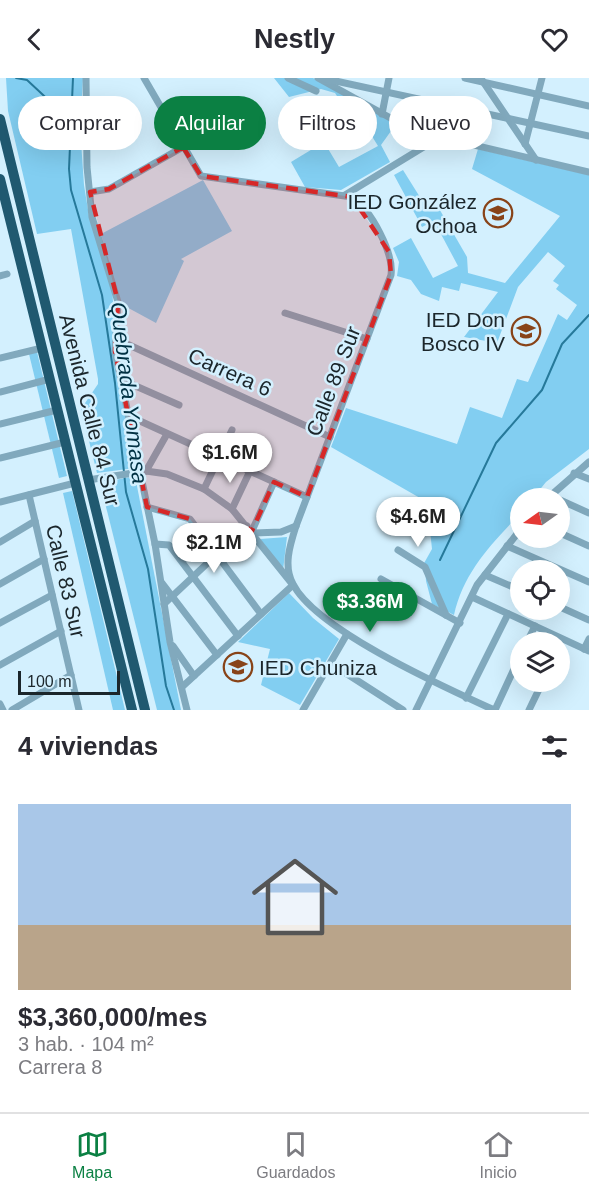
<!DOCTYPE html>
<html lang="es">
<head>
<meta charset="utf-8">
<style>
	:root { --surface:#fff; --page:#f7f7f7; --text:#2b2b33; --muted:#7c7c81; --line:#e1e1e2; --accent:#0b8043 }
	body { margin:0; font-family:Helvetica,sans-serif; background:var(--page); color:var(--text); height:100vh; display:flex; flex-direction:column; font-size:22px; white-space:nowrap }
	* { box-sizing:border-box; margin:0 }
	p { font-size:20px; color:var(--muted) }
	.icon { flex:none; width:33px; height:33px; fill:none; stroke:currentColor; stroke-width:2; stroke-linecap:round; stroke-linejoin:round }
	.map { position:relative; height:632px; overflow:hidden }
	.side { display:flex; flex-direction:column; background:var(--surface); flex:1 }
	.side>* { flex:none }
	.hud { position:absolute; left:18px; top:18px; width:554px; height:54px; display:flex; gap:12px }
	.needle { width:39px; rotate:256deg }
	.controls { position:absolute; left:510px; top:410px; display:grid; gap:12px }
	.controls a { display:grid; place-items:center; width:60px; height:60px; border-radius:50%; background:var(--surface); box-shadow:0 6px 24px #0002; font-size:30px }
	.scale { position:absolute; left:18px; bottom:15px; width:102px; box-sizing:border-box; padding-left:6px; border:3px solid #1b262b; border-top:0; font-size:16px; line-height:21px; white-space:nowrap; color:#1b262b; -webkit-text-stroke:4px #d3f0fe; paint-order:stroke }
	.price { position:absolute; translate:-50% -51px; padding:0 14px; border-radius:21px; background:#fff; color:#222; font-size:20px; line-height:39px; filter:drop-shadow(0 2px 3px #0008) }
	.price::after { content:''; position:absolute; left:50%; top:36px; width:18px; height:14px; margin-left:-9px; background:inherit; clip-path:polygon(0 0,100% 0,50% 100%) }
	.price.selected { background:var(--accent); color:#fff }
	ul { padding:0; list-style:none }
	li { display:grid; align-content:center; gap:12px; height:318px; padding:0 18px }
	li span { display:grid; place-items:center; height:186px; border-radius:0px; color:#555 }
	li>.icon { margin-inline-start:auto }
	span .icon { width:108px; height:108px; fill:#fffc; stroke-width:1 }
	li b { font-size:26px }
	h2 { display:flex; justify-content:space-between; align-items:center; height:72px; padding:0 18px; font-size:26px }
	.pill { padding:0 21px; border-radius:27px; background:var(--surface); box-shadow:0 6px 24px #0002; font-size:21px; line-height:54px }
	.pill.selected { background:var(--accent); color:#fff }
	header { display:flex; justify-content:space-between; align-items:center; height:78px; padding:0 18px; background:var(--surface); font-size:27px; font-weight:700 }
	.menu { display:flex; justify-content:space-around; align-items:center; height:84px; border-top:2px solid var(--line); background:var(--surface); font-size:16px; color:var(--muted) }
	.menu a { display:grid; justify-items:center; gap:3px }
	.menu .selected { color:var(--accent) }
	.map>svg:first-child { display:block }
	.green { fill:#82cef1 }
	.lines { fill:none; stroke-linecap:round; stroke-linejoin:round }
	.stream { stroke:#26799a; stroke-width:2 }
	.minor { stroke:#81a9bd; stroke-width:7 }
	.highway { stroke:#205970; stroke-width:10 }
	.marked { fill:#d62828; fill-opacity:0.2; stroke:#d62828; stroke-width:4.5; stroke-dasharray:12 8; stroke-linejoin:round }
	.labels { text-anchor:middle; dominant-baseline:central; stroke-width:5; stroke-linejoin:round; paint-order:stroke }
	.poi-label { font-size:21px; fill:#1b262b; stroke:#d3f0fe; text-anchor:end }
	.street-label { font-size:21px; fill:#1b262b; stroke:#d3f0fe }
	.water-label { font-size:22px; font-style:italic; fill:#003143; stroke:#d3f0fe }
</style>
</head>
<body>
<header><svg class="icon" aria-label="back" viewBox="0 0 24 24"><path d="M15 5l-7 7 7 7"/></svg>Nestly<svg class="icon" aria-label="heart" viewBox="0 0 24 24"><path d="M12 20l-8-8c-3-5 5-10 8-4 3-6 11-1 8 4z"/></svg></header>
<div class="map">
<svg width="589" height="632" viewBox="0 0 589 632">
	<rect width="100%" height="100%" fill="#d3f0fe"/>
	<g class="green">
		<polygon points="6,0 83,0 80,49 84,107 89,138 112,207 117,293 135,390 97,395 81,331 98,306 98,301 71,151 37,156 8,33"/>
		<polygon points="274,0 313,0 396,46 381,67 390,84 341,112 305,109 291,84 324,64 339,89 378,68 370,55 365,57 358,44 355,46 335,15 321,11 289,19"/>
		<path d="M478,71L589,97V371L546,404L533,420H520V436C491,466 463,495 454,537L432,526L426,503L425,489L423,487L432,471L427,424L331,369L346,330L457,366L470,329L502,340L517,301L528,304L558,236L567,242L577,227L556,211L559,207L553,203L565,188L548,174L518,209L497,265L464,259L498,214L461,205L459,213L442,209L439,223L421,216L411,202L397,198L399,184L393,170L411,160L433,200L458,188L434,143L422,149L394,97L403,92L428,132L437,127L467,179L468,195L505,205L560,138L472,91Z"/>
		<polygon points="203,102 232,153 181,181 184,183 156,245 121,226 101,156"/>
		<polygon points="37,274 67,398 59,400 29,276"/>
		<polygon points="135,398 181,632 157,632 100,405"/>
		<polygon points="72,413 125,632 113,632 63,415"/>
		<polygon points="287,459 283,492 260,461"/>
		<polygon points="289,515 313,540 339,561 300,627 261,607 270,571 238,564"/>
	</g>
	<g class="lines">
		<g class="stream">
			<polyline points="16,0 27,2 71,43"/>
			<polyline points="73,0 69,91 71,112 102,217 115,305 126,414 148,491 166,608 174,632"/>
			<polyline points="440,482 496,365 542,312 562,266 589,237"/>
		</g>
		<g class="minor">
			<polyline points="86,0 87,89 92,139 118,224 115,273 155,466 170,564 187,632"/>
			<path d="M144,0L201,98L352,119C371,132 394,175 391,197L296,448C290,467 283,488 293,506C316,552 446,610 494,632"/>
			<polyline points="288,0 316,13"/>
			<polyline points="318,0 414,53 589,94"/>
			<polyline points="322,0 589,58"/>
			<polyline points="465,0 589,28"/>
			<polyline points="482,2 536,82"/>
			<polyline points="382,36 389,0"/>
			<polyline points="525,66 542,0"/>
			<polyline points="90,114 109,111 183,69"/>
			<polyline points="345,117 440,59"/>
			<polyline points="0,198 7,196"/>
			<polyline points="285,235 367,261"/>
			<polyline points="116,261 330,359"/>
			<polyline points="0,280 42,270"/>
			<polyline points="122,302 179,327"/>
			<polyline points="0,314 50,301"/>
			<polyline points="129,338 307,419"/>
			<polyline points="0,346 57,332"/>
			<polyline points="0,380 65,364"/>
			<polyline points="146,393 167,356"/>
			<polyline points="574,395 589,401"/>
			<polyline points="88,402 146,393 167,396 204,411 232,431 293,507 182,609"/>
			<polyline points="274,404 251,455 281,454 296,448"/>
			<polyline points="204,411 232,352"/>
			<polyline points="29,417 79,632"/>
			<polyline points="548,420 589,384"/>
			<polyline points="560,422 589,435"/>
			<polyline points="0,424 75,405"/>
			<polyline points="147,429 190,441 261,536"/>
			<polyline points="232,431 250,393"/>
			<polyline points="560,455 589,468"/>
			<polyline points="0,464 35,443"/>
			<polyline points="155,466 169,467 238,558"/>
			<polyline points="507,468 589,504"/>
			<polyline points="398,472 425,489 446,537"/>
			<polyline points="485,497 520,512"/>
			<polyline points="381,501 460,545"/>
			<polyline points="162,505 217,577"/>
			<polyline points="0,506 44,481"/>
			<polyline points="472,519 589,573"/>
			<polyline points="164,526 247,448"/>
			<polyline points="560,529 589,542"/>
			<polyline points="0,545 52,517"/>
			<polyline points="527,564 535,548"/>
			<polyline points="173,568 194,598"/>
			<polyline points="584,571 589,561"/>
			<polyline points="0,587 61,553"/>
			<polyline points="344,594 403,632"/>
			<polyline points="466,620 508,536"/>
			<polyline points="0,626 3,632"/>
			<polyline points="12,632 71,597"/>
			<polyline points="303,632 347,556"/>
			<polyline points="416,632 477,507 520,452"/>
			<polyline points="495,632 520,578"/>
			<polyline points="529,632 543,603"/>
		</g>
		<g class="highway">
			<polyline points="0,41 145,632"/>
			<polyline points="0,101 132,632"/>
		</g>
	</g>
	<path class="marked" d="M183,69L201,98L352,119L389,174L391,197L307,419L274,404L251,455L247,448L217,476L190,441L147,429L115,273L118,224L90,114L109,111Z"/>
	<defs>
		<g id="school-ring" transform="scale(1.5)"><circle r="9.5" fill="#d3f0fe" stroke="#884318" stroke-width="1.5"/><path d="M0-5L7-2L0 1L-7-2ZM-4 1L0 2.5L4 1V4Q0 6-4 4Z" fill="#884318"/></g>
	</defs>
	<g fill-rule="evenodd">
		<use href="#school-ring" x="498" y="135"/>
		<use href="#school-ring" x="526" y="253"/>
		<use href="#school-ring" x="238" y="589"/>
	</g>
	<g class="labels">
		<g class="poi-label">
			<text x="477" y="123">IED González<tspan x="477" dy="24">Ochoa</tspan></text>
			<text x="505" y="241">IED Don<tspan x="505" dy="24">Bosco IV</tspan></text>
			<text x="259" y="589" text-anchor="start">IED Chuniza</text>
		</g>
		<g class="street-label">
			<text transform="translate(230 294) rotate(24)">Carrera 6</text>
			<text transform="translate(333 303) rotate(-69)">Calle 89 Sur</text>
			<text transform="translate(90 332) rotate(76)">Avenida Calle 84 Sur</text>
			<text transform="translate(66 503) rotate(77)">Calle 83 Sur</text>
		</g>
		<g class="water-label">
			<text transform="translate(129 315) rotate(83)">Quebrada Yomasa</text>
		</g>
	</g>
</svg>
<div class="controls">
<a><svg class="needle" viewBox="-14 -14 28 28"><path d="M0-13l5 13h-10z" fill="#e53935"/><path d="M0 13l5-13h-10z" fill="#7c7c81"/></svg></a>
<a><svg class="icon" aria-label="locate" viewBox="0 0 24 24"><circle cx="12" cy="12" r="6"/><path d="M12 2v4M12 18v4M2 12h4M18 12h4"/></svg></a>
<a><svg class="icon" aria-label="layers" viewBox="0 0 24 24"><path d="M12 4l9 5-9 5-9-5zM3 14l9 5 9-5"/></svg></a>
</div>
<div class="scale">100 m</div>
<b class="price" style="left:230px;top:406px">$1.6M</b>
<b class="price" style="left:418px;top:470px">$4.6M</b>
<b class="price" style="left:214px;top:496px">$2.1M</b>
<b class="price selected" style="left:370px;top:555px">$3.36M</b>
<div class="hud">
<a class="pill">Comprar</a>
<a class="pill selected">Alquilar</a>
<a class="pill">Filtros</a>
<a class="pill">Nuevo</a>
</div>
</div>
<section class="side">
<h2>4 viviendas<svg class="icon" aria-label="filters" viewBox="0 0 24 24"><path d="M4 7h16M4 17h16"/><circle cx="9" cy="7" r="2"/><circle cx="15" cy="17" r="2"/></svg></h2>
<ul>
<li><span style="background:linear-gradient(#a9c7e8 65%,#b9a48a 0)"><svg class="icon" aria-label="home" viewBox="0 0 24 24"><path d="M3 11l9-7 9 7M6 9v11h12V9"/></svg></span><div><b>$3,360,000/mes</b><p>3 hab. · 104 m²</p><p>Carrera 8</p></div></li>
</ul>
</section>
<nav class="menu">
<a class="selected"><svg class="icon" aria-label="map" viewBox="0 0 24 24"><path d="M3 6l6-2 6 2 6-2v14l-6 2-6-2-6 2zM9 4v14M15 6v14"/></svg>Mapa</a>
<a><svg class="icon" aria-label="saved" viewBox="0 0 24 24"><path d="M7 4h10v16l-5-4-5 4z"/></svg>Guardados</a>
<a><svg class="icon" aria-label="home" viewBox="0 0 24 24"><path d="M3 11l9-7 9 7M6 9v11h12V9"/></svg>Inicio</a>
</nav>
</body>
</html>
